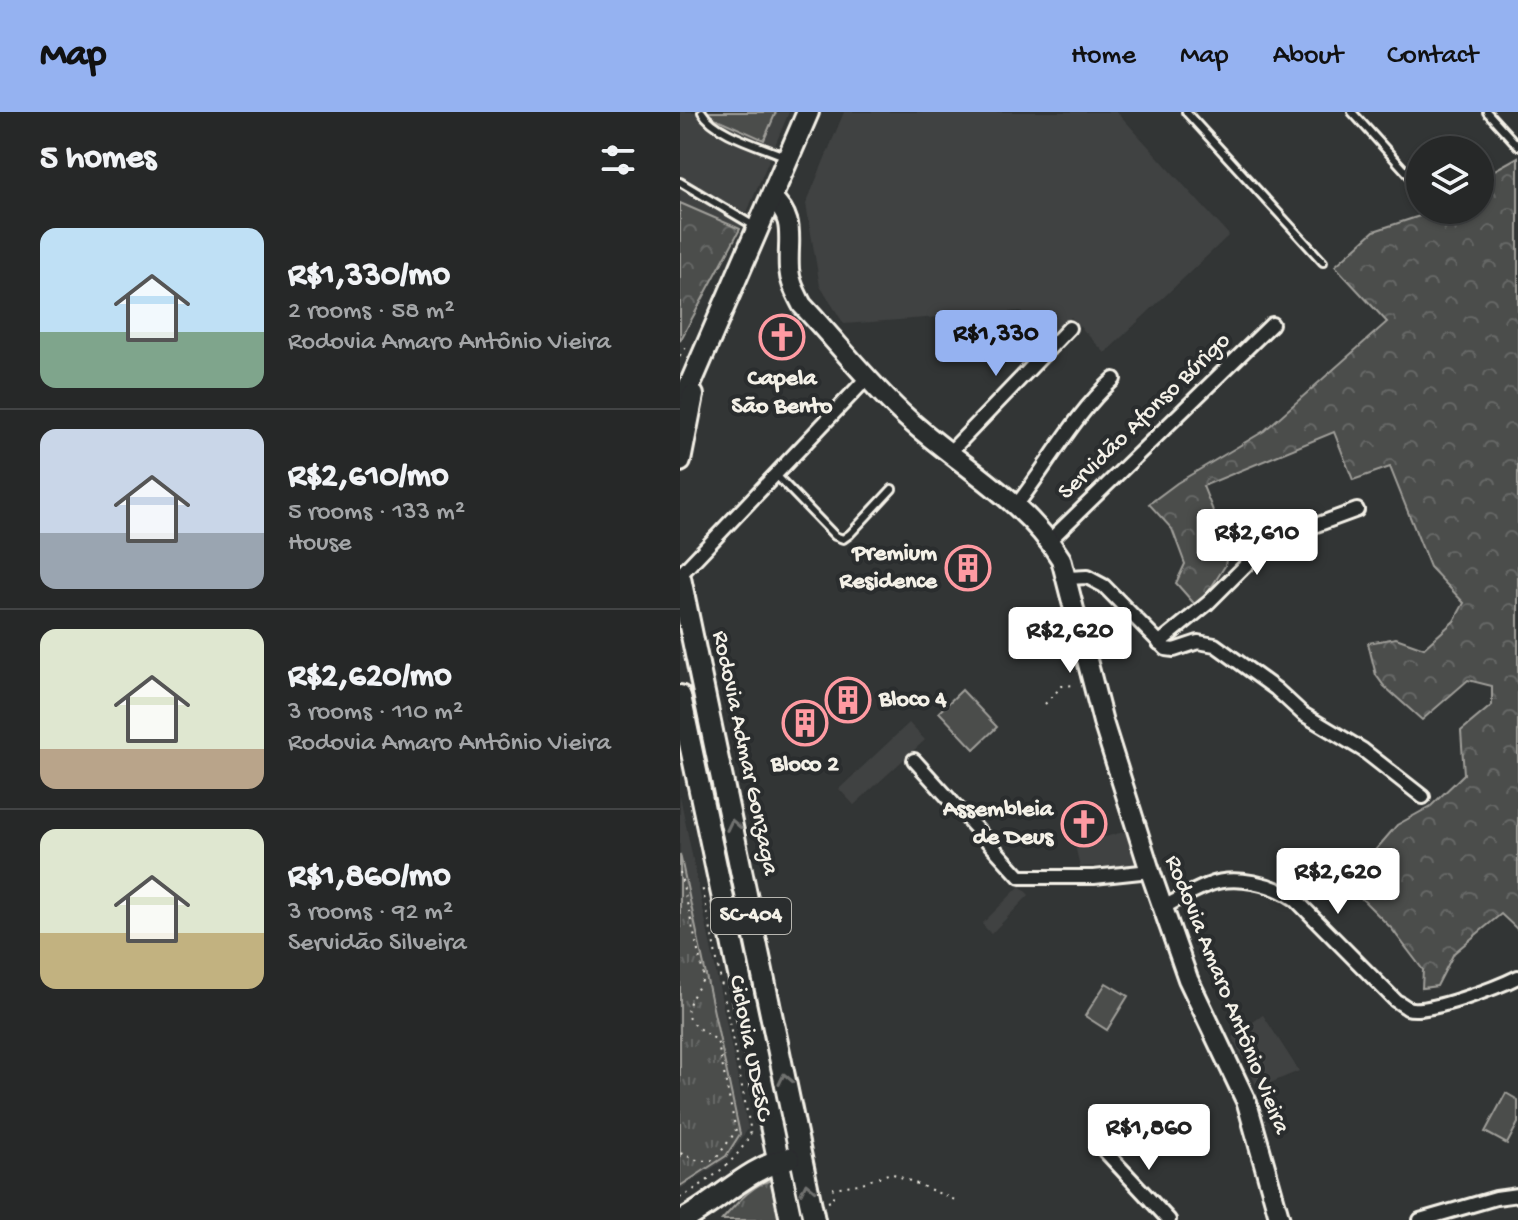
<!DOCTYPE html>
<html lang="en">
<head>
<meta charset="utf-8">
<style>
	:root { --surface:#262828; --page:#2e3030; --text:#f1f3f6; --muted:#a4a6a8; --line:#424445; --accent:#95b2f1 }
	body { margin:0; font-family:"Gochi Hand",sans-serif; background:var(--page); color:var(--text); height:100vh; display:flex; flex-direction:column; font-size:30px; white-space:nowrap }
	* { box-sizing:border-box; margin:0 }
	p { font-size:26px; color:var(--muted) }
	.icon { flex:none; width:44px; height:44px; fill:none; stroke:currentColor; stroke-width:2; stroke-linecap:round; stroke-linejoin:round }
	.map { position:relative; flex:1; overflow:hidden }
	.sheet { display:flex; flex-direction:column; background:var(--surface); width:680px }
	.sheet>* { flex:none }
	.tools { position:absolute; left:726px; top:24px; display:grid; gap:16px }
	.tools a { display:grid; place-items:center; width:88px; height:88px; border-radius:50%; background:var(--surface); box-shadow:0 2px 6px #0004,0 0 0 2px var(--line); font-size:40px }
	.price { position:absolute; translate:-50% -68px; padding:0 18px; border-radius:8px; background:#fff; color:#222; font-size:26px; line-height:52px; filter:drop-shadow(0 2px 4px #0008) }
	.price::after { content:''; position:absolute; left:50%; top:48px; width:24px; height:18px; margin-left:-12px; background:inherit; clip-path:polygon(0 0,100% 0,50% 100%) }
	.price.selected { background:var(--accent); color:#111 }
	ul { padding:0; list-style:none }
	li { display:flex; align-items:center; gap:24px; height:200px; padding:0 40px }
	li+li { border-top:2px solid var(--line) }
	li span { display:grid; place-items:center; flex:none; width:224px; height:160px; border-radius:16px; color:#555 }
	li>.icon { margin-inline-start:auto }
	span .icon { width:96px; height:96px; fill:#fffc; stroke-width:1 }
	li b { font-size:34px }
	h2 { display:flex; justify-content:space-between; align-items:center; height:96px; padding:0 40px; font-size:34px }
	header { display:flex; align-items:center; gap:48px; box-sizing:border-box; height:112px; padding:0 40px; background:var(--accent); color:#111 }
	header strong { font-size:38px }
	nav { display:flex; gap:44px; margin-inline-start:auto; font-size:28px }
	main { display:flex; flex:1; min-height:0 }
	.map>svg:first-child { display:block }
	.built { fill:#404242 }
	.grass { fill:url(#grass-tufts); stroke:#a09f9a; stroke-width:2 }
	.forest { fill:url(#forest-crowns); stroke:#a09f9a; stroke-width:2 }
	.garden { fill:#4b4d4c; stroke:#a09f9a; stroke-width:2 }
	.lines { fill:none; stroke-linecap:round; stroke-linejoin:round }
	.service-casing { stroke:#f4f1e8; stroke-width:12 }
	.minor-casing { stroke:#f4f1e8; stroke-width:18 }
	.secondary-casing { stroke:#f4f1e8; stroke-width:24 }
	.primary-casing { stroke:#f4f1e8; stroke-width:26 }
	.path { stroke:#f4f1e8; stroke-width:2; stroke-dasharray:2 6; stroke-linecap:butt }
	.service { stroke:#2a2d2e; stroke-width:6 }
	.minor { stroke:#2a2d2e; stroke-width:12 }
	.secondary { stroke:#2a2d2e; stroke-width:18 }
	.primary { stroke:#2a2d2e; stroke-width:20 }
	.oneway { stroke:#71726f }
	.labels { text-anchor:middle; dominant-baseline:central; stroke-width:8; stroke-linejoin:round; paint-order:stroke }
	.shield { fill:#2a2d2e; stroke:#b7b6b0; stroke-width:2 }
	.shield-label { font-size:22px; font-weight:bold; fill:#f4f1e8 }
	.poi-label { font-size:24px; font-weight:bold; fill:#f4f1e8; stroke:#2a2d2e }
	.street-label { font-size:24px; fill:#f4f1e8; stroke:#2a2d2e }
</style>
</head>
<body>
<header>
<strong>Map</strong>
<nav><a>Home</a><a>Map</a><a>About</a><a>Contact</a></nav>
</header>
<main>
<section class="sheet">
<h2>5 homes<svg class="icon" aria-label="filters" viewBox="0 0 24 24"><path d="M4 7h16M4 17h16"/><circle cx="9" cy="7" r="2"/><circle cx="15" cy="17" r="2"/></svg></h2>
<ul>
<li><span style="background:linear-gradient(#bfe0f5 65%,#7fa58c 0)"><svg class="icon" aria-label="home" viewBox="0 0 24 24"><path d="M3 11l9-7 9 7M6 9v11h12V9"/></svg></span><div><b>R$1,330/mo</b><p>2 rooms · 58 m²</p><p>Rodovia Amaro Antônio Vieira</p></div></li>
<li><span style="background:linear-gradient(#c9d6e8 65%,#9aa5b1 0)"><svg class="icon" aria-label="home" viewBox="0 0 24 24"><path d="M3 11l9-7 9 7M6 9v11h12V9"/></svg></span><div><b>R$2,610/mo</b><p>5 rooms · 133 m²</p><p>House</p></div></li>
<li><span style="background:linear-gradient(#dfe7d0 75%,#b9a48a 0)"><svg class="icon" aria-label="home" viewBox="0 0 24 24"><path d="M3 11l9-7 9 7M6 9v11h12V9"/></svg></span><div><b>R$2,620/mo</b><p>3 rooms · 110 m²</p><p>Rodovia Amaro Antônio Vieira</p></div></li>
<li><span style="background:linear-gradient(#dfe7d0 65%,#c2b280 0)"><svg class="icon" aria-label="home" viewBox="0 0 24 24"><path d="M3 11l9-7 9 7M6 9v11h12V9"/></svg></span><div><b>R$1,860/mo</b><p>3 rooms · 92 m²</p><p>Servidão Silveira</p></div></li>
</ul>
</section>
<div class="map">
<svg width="838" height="1108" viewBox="0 0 838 1108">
	<defs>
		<pattern id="grass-tufts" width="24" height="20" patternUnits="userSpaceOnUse" patternTransform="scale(2)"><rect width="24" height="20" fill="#4b4d4c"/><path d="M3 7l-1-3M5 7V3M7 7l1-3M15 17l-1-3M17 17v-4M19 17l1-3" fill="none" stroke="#666766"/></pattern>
		<pattern id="forest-crowns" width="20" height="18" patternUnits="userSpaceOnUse" patternTransform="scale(2)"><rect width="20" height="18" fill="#4b4d4c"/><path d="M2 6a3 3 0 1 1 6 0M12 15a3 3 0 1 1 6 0" fill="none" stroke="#666766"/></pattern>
	</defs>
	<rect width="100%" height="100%" fill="#323535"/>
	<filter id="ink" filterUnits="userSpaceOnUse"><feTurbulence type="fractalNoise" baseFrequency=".0125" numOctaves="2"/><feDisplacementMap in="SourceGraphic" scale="16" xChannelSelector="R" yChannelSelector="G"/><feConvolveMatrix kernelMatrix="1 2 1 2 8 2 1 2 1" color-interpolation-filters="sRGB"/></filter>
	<g filter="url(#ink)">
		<g class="built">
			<polygon points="0,0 109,0 60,117 0,229"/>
			<polygon points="164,0 437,0 549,123 425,241 391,205 368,229 341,199 164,212 140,174 126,92"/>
			<polygon points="229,611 245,628 174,693 159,677"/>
			<polygon points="0,684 68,1017 48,1046 0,1077"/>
			<polygon points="447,719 459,753 400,755 395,733"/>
			<polygon points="340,774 349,783 311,822 302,812"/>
			<polygon points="583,903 619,959 578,976 552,925"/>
		</g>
		<g class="grass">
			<polygon points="0,742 60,1022 46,1044 0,1074"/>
			<path d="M94,1067L102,1108H42C57,1091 71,1073 94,1067Z"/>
		</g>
		<g class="forest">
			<polygon points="838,45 838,818 821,802 774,841 757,874 742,876 743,858 711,816 672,777 675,746 681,738 692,742 717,713 751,694 784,662 781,619 812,593 812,574 788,568 742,608 704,574 696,563 688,531 716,526 744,536 774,509 784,491 750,455 710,355 673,368 654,320 523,374 548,436 545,454 518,496 496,471 505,452 492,417 469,392 497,371 584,319 707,210 655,154 694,119 758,98 800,98 800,66"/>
			<polygon points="0,91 60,117 0,229"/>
		</g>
		<g class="garden">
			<polygon points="29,0 96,0 84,28 28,3"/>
			<polygon points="282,578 317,615 294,637 259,600"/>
			<polygon points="426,871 448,884 427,918 405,904"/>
			<polygon points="826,981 838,988 838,1011 827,1032 805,1020"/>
		</g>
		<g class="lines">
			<g class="service-casing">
				<g id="service">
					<path d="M22,0C35,22 81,34 104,44"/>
					<polyline points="506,0 643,150"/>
					<polyline points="672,0 740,75"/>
					<polyline points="807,0 838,34"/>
					<polyline points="0,70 76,115"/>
					<polyline points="96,363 155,424 163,427 170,422 212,377"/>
				</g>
			</g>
			<g class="minor-casing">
				<g id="minor">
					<polyline points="269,341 389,216"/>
					<path d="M335,395C369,352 393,304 434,267"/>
					<polyline points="369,429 592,212"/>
					<polyline points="0,463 188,265"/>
					<polyline points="388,466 407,465 424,474 486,537 494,538 518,530 535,533 596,577 623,602 683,638 743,685"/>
					<polyline points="479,531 528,491 581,438 598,427 677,398"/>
					<polyline points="234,648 340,765 414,765 470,759"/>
					<path d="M482,796C497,788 512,779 528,773C555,762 593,772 615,787L716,889C717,889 726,895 727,896C746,903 818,875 838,865"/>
					<polyline points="423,1037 489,1108"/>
					<polyline points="740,1108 816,1086 838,1083"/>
				</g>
			</g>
			<g class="secondary-casing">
				<path id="secondary" d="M91,85C117,108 107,126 109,157C110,171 116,181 122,193C157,230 189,272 227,306C277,352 345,388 381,447L423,610L470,759L508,867L567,991L600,1108"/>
			</g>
			<g class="primary-casing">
				<g id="primary">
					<polyline points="0,296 128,0"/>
					<polyline points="0,349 13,283"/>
					<polyline points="0,466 134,1108"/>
					<polyline points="0,584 111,1108"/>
					<path d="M3,1108C39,1089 68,1056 109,1046"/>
				</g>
			</g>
			<g class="path">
				<polyline points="0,244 8,232"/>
				<polyline points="365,592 382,574 396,573"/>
				<path d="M0,760L24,866C0,904 0,906 37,928L56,1019L35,1048L19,1049L0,1041"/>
				<polyline points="0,815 0,823"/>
				<path d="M0,1086C27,1070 59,1049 71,1020L22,774"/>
				<polyline points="148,1090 153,1088 153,1076 179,1072 211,1061 275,1088"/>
			</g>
			<use href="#service" class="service"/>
			<use href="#minor" class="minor"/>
			<use href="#secondary" class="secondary"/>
			<use href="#primary" class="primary"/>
		</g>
		<defs><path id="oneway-chevron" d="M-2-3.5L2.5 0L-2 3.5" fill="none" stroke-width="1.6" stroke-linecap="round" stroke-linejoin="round" transform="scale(2)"/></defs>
		<g class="oneway">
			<use href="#oneway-chevron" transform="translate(53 713) rotate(-102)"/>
			<use href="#oneway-chevron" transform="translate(105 967) rotate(-102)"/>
			<use href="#oneway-chevron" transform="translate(127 1076) rotate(-102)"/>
		</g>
	</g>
	<defs>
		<g id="church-ring" transform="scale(2.3)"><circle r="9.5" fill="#2a2d2e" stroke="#ff9aa2" stroke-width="1.5"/><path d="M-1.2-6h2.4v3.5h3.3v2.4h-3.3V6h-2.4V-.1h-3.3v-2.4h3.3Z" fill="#ff9aa2"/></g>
		<g id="building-ring" transform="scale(2.3)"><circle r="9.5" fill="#2a2d2e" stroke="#ff9aa2" stroke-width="1.5"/><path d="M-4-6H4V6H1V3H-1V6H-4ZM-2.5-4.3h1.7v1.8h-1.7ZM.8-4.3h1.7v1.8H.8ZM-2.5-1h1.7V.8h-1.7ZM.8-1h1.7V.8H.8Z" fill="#ff9aa2"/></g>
	</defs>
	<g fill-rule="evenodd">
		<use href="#church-ring" x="102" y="225"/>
		<use href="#building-ring" x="288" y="456"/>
		<use href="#building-ring" x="168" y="588"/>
		<use href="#building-ring" x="125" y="611"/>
		<use href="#church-ring" x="404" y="712"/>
	</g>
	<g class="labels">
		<rect class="shield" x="31" y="786" width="80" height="36" rx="6"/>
		<g class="shield-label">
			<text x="71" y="804">SC-404</text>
		</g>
		<g class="poi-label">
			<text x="102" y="267">Capela<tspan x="102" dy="28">São Bento</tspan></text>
			<text x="257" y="442" text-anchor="end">Premium<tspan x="257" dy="28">Residence</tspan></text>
			<text x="199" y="588" text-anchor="start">Bloco 4</text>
			<text x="125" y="653">Bloco 2</text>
			<text x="373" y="698" text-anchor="end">Assembleia<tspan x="373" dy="28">de Deus</tspan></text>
		</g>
		<g class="street-label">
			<text transform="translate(465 305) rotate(-44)">Servidão Afonso Búrigo</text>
			<text transform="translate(64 641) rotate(78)">Rodovia Admar Gonzaga</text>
			<text transform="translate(546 883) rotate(68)">Rodovia Amaro Antônio Vieira</text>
			<text transform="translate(69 936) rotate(79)">Ciclovia UDESC</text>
		</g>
	</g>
</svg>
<div class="tools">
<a><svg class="icon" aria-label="layers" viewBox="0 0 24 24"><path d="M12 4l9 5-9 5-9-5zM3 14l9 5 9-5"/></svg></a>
</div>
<b class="price selected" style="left:316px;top:266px">R$1,330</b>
<b class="price" style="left:577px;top:465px">R$2,610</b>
<b class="price" style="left:390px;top:563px">R$2,620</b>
<b class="price" style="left:658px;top:804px">R$2,620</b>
<b class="price" style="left:469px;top:1060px">R$1,860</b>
</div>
</main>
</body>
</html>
